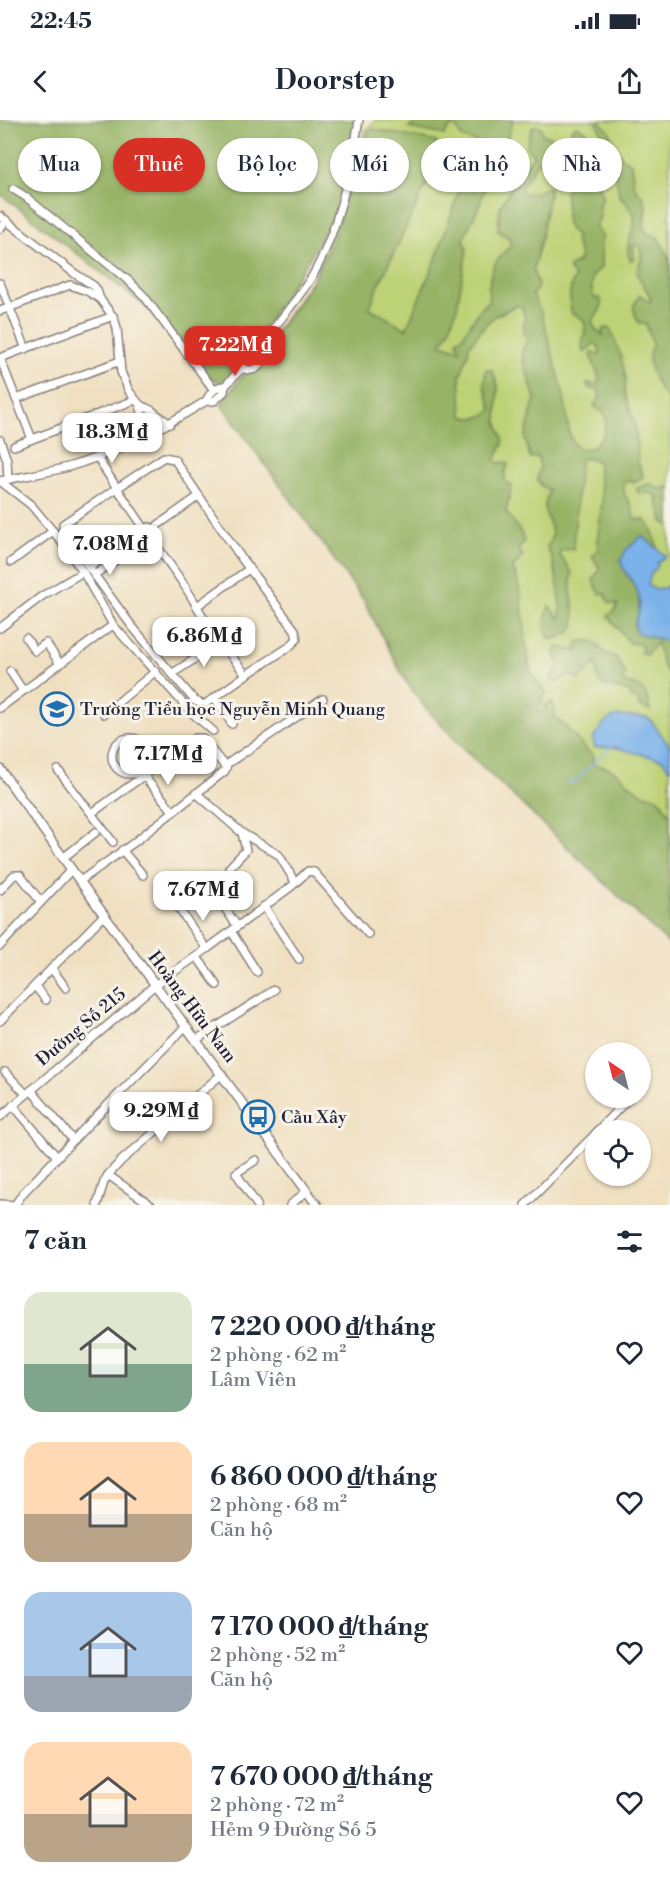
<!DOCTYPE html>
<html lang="vi">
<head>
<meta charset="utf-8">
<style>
	:root { --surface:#fff; --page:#f2f2f3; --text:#1f2937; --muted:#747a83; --accent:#d93025 }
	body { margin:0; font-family:"Libre Bodoni",serif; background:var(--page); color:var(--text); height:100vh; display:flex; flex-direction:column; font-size:22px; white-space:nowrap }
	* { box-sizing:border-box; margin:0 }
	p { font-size:20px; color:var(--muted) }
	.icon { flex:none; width:33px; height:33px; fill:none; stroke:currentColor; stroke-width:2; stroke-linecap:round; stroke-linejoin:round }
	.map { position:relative; height:1085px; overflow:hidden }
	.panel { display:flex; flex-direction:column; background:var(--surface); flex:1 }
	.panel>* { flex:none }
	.guide { position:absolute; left:18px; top:18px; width:634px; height:54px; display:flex; gap:12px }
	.needle { width:39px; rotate:325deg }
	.fabs { position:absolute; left:585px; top:922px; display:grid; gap:12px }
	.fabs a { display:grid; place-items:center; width:66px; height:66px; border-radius:50%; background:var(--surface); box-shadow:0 2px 4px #0004; font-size:30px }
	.price { position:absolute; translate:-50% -51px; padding:0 14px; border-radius:12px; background:#fff; color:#222; font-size:20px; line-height:39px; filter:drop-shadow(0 2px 3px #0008) }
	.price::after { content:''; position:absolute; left:50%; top:36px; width:18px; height:14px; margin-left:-9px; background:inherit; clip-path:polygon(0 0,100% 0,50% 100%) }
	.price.selected { background:var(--accent); color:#fff }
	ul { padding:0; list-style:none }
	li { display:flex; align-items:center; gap:18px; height:150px; padding:0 24px }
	li span { display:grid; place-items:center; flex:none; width:168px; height:120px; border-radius:18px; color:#555 }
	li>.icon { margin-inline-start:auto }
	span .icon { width:72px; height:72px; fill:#fffc; stroke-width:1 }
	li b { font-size:26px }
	h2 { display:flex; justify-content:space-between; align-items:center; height:72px; padding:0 24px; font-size:26px }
	.chip { padding:0 21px; border-radius:27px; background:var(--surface); box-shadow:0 2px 4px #0004; font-size:21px; line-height:54px }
	.chip.selected { background:var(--accent); color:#fff }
	.status { display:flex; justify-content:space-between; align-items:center; height:42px; padding:0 30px; background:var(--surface); direction:ltr }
	.status svg { height:16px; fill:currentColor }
	header { display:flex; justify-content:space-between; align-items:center; height:78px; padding:0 24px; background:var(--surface); font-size:27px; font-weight:700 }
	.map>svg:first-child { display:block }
	.green { fill:#bdd175; stroke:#707a58; stroke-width:1.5 }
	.forest { fill:#96b366; stroke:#5c6a50; stroke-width:1.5 }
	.water { fill:#7bb2ea; stroke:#4e6a92; stroke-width:1.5 }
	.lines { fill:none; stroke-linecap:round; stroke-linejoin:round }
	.stream { stroke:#7bb2ea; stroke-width:1.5 }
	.minor-casing { stroke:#89817e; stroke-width:10 }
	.major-casing { stroke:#89817e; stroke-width:11 }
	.minor { stroke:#fff; stroke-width:7 }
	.major { stroke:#fff; stroke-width:8 }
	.labels { text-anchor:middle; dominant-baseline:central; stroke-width:6; stroke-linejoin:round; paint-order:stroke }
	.poi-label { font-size:18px; fill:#22223b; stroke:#f7f3e8; text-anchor:start }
	.street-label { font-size:18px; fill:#22223b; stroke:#f7f3e8 }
</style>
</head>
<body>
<div class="status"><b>22:45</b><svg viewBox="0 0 49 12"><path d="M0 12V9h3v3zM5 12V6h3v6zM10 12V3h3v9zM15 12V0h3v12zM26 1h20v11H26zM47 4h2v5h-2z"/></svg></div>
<header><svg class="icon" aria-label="back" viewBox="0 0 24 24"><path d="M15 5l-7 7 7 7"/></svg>Doorstep<svg class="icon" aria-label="share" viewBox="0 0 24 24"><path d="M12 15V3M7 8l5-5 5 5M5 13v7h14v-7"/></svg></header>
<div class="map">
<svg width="670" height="1085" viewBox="0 0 670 1085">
	<rect width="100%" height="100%" fill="#f7f3e8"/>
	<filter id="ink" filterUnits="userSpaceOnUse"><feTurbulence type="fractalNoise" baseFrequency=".0167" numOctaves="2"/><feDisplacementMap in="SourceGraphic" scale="12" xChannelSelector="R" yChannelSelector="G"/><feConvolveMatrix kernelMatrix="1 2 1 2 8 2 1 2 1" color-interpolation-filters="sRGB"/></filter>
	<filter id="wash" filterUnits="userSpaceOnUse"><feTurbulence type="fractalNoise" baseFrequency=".008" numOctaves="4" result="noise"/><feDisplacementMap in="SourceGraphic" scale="24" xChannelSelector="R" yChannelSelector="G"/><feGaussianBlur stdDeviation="1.35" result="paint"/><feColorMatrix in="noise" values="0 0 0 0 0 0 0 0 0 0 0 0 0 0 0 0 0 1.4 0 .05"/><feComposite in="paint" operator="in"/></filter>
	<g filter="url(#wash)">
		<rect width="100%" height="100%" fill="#f0e0c1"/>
		<polygon class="green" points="376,0 670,0 670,825 465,630 424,586 404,558 363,479 221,284 267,224 314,157 349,64 364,13"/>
		<g class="forest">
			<polygon points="0,0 355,0 338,88 309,139 226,266 204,254 151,191 0,74"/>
			<path d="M419,0H513L505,25L490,53L479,86L464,118L467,129L457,187L449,211L441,224L460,230L457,220L463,216L478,192L489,181C488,156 491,142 511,126L508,117L498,111L500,87L513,65L534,35L529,31L527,24C530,18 529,11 534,6L541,7L543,15L551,16L552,43L538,41L522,66V73C532,75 539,71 548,67L550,68L541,119L533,150L538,165L536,171L532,174L541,192L564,276L569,312L573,323L577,328L586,329L593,327L604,314L606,300L604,293L594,286L600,277L598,269H590L587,266L588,263L596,265L599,261C598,251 592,244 591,233L593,232L597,235H600L599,227L594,223L584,233L582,230C581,213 595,200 572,194C569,183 569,167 575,157L569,150V147L579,141C582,132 577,130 576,123C575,120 576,117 576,115C560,104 569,87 565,72L571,65C571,58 574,56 575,50C578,37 571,34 577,18L571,12L572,8L577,6L587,11L590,41L603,79L599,84L600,97L595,107L603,117L601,120V148L593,155C592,163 590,172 595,178H600C604,190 597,193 592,202L596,210L603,215V209L610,208L621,236L626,260L625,270L627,280L635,304L638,342L643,357L634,362L630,360L623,363L624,373L632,387L634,399L645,400C653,408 656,419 658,431L642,416L631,425L623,448C639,471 645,479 634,506L638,513L670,522V556L663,546L657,523L646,535L641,532L642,528L640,524L630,523L608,496L615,490L618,484L609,483L605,473L600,474L593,460L600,449L592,436L598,430C596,412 602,397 602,379C601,366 597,353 598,341L584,338L580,340L573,429L561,430L560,435L572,453C567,470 577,488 574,506L569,513L551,520C543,511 545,497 549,486L560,499C561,478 556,445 547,427C558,411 547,404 545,389C544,384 548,376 549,370L542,367L537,360L540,347L538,337L530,338L525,318L535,278L523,241L522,232L527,219L523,212L525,199L522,187L517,185L495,196L486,204L469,226L468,234L460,257L462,296C473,300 483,298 492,290L484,265L486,249L492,250L498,266L497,302L503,318V324L495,340L498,343L505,342L508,344L505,353V361L512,366L506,391C512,402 521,408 524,421L518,430L523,435L513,448L517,459L521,477L529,547L535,560L546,572L537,593H541L546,585L553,582L556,599C571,607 578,626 594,636L592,642L595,645C618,647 623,662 640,672C645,675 653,676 659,678L670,695V825L465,630L424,586L404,558L363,479L221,284L294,189L316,155L333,120L346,74L368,13L373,9L437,22L428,41L427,63L376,171L370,188L406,209L437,136L469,42L472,39L478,41L484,25L461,17L455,5L449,8L445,15L409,8Z"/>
			<path d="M600,2L609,11L622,38L631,43L634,66L644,79L646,87L644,105L647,114C663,114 663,130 670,141V292L668,291L669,280C657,271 642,237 653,225L646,204L639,203C633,191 631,186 640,175L650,182L651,178L637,154C639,143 645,135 638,125L633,126L635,138L633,140H630C622,123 637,111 634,96C634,93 630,90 629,87C626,82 625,79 619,76L616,55L609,40L608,26L598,6L597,3Z"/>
			<polygon points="650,364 661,369 670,367 670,405 664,403 656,378 657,375 647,373 640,374 637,371 637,368"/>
			<path d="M582,521H593L604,532L616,537L626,555L622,559L627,564C645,564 648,576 650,591L639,586L638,579L630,578L631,573C605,562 598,575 596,543L579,560L571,555L555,562L550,558L559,546L555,532L557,527L577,531L576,524Z"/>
		</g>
		<g class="water">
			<path d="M642,416L666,436L657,443L658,446L651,454L648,465L654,469L665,468L670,463V456V522L638,513L634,507C642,485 643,477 629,457C625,451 621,447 621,440L626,430Z"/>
			<path d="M622,596L648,598L652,602L670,627V651L663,640L613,627L595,628L593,619C600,607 607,596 622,596Z"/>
		</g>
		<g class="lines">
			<polyline class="stream" points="568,663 577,661 588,648 612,626"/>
		</g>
	</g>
	<g filter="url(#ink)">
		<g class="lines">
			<g class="minor-casing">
				<g id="minor">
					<polyline points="13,69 26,77 130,162 144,176 214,270"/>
					<polyline points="0,96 74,153 94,166 97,170 100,179 114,198 117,208 121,252 129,271 140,285 147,314"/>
					<polyline points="0,109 6,100"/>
					<polyline points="0,163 26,229"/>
					<polyline points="0,191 70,165 87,171 100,179"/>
					<circle cx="250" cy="238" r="12"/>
					<path d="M257,229C276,205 297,181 313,155C338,111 351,50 359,0"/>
					<polyline points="0,238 113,196"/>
					<polyline points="0,238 32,319"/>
					<polyline points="16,279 120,241"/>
					<path d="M206,281C210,273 215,266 225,266"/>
					<polyline points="140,285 151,290 170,304"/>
					<polyline points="0,320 7,340 8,359"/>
					<polyline points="14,326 135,280"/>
					<path d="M97,337C123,379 152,419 180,459C190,473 198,489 207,503C219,521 233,538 246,555L204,585L195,581L131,505L63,412V404L164,337L174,339L242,439L295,510L297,519L289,527L246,555"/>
					<polyline points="0,361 31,385 57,416 83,452 113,505 191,592 213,611"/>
					<path d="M0,361C23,356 46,353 68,347C117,333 163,308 206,281H214L224,272L225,266L243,247"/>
					<polyline points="11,442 53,411"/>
					<polyline points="89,448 145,408 150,407"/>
					<polyline points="94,455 150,416 158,405 199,376"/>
					<polyline points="197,486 249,449"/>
					<polyline points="0,508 42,476 83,452"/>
					<polyline points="26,518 35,531 46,523 60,544"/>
					<polyline points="10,551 23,571"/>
					<polyline points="173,553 221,522"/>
					<polyline points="215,578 232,604"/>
					<polyline points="0,588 113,505"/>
					<polyline points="104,594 156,551"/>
					<circle cx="130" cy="636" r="18"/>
					<polyline points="58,650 113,722"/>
					<polyline points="142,654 173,691"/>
					<polyline points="196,673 242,713 246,730 229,748"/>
					<polyline points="92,693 196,618 202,618 226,648"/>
					<polyline points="242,713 279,735 295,762"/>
					<polyline points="122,730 143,755"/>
					<polyline points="63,738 96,712"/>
					<polyline points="80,761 132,724 225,651 227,644 323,579"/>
					<polyline points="0,770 14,755 20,755 41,782"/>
					<polyline points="218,778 237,806"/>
					<polyline points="264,786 299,839"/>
					<polyline points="179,789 207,829"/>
					<polyline points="231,811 257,852"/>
					<polyline points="0,826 71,750"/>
					<polyline points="197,837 217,865"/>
					<polyline points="52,849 66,868"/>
					<polyline points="35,866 46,880"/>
					<polyline points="0,901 104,795"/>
					<polyline points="196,920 274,870"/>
					<polyline points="5,952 26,974"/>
					<polyline points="31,970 73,1020"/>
					<polyline points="13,985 57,1037"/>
					<polyline points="0,997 155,865 207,829 292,766 308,751 314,752 368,814"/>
					<polyline points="597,1011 629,978"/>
					<polyline points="256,1040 236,1053 257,1085"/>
					<polyline points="0,1084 15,1085"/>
					<polyline points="15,1085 23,1073 83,1010 186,906"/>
					<polyline points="97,1085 104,1062 108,1055"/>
					<polyline points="151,1085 108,1055 121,1041 222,954"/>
					<polyline points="290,1085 307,1071"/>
					<polyline points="525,1085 596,1013"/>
				</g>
			</g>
			<g class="major-casing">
				<polyline id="major" points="0,649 104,795 317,1085"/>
			</g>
			<use href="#minor" class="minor"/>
			<use href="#major" class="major"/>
		</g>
	</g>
	<defs>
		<g id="school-ring" transform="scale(1.725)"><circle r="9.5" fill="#f7f3e8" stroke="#1f6fb2" stroke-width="1.5"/><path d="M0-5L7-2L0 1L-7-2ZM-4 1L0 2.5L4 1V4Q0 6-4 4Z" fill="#1f6fb2"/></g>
		<g id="bus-ring" transform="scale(1.725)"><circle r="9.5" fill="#f7f3e8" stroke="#1f6fb2" stroke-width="1.5"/><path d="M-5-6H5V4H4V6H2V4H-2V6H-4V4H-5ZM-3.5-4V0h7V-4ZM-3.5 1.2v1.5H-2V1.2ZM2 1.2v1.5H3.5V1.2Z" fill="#1f6fb2"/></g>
	</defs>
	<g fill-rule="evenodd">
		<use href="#school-ring" x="57" y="589"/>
		<use href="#bus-ring" x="258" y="997"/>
	</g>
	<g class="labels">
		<g class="poi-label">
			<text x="80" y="589">Trường Tiểu học Nguyễn Minh Quang</text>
			<text x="281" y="997">Cầu Xây</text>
		</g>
		<g class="street-label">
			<text transform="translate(192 887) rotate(53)">Hoàng Hữu Nam</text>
			<text transform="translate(81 907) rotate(-40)">Đường Số 215</text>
		</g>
	</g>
</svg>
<div class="fabs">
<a><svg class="needle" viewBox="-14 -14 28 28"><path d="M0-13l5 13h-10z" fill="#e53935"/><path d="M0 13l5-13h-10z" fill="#747a83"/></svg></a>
<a><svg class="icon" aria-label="locate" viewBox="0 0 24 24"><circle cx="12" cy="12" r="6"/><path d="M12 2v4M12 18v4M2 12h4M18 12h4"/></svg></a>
</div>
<b class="price selected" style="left:235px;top:257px">7.22M ₫</b>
<b class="price" style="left:112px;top:344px">18.3M ₫</b>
<b class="price" style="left:110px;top:456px">7.08M ₫</b>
<b class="price" style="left:204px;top:548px">6.86M ₫</b>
<b class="price" style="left:168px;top:666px">7.17M ₫</b>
<b class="price" style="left:203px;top:802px">7.67M ₫</b>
<b class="price" style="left:161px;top:1023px">9.29M ₫</b>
<div class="guide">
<a class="chip">Mua</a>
<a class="chip selected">Thuê</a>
<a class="chip">Bộ lọc</a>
<a class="chip">Mới</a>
<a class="chip">Căn hộ</a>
<a class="chip">Nhà</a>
</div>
</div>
<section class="panel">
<h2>7 căn<svg class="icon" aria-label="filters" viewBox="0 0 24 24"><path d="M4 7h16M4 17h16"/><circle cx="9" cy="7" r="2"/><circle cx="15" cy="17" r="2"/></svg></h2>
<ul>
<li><span style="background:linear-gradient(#dfe7d0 60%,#7fa58c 0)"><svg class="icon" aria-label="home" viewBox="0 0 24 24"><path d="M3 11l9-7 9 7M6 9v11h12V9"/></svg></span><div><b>7 220 000 ₫/tháng</b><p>2 phòng · 62 m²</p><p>Lâm Viên</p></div><svg class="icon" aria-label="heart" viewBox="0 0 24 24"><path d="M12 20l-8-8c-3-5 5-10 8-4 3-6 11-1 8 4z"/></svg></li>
<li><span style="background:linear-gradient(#ffd9b3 60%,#b9a48a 0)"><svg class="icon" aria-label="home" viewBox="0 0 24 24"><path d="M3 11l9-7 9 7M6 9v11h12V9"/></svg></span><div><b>6 860 000 ₫/tháng</b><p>2 phòng · 68 m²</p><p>Căn hộ</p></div><svg class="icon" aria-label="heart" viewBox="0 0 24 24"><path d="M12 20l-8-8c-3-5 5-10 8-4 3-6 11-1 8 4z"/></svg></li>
<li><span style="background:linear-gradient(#a9c7e8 70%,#9aa5b1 0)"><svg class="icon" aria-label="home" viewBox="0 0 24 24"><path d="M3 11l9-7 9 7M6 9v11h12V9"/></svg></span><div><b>7 170 000 ₫/tháng</b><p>2 phòng · 52 m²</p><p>Căn hộ</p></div><svg class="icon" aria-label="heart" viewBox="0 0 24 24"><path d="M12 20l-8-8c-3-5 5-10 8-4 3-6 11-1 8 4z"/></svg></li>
<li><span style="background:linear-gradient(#ffd9b3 60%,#b9a48a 0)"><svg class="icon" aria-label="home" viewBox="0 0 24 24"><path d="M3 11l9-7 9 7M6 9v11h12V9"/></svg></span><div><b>7 670 000 ₫/tháng</b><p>2 phòng · 72 m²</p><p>Hẻm 9 Đường Số 5</p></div><svg class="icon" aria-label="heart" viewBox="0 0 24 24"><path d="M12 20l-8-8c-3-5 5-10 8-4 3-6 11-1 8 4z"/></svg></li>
</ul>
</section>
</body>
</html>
